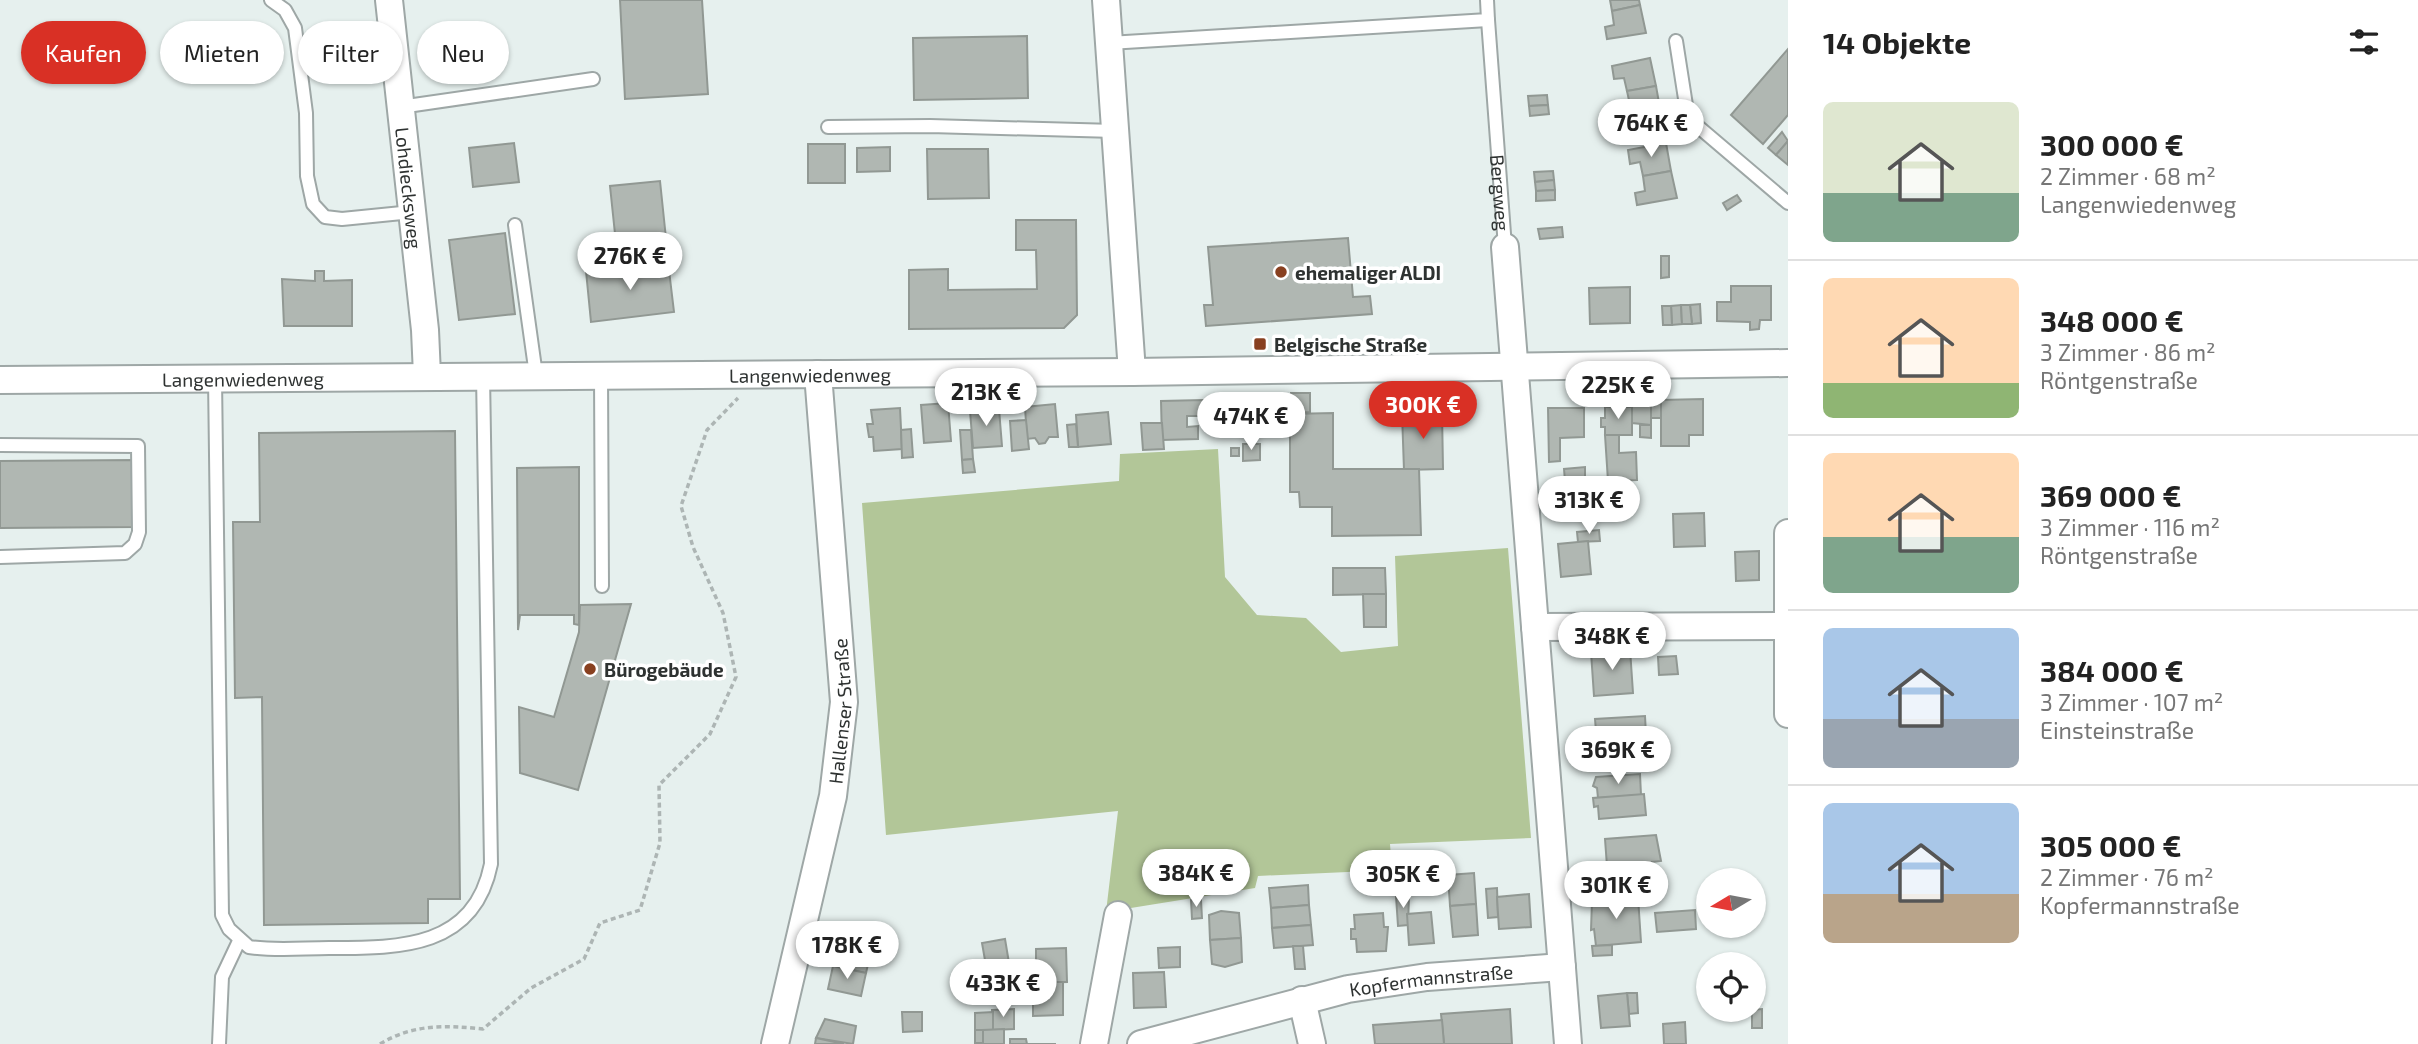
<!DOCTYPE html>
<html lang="de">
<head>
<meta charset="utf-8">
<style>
	:root { --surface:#fff; --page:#f6f6f6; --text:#222; --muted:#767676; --line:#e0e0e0; --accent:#d93025 }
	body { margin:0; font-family:"Exo 2",sans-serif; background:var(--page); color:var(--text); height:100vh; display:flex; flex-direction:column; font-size:26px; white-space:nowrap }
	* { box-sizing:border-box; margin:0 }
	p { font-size:23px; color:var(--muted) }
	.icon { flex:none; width:38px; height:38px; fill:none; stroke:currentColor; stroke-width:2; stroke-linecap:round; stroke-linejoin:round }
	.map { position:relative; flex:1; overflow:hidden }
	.panel { display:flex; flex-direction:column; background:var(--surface); width:630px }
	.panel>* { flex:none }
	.banner { position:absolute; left:21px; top:21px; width:665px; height:63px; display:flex; gap:14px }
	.needle { width:46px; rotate:260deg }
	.tools { position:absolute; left:1696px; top:868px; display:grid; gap:14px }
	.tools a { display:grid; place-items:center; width:70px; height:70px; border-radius:50%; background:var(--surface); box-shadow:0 2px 5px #0004; font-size:35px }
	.price { position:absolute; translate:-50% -60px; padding:0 16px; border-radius:24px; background:#fff; color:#222; font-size:23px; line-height:46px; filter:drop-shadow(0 2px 4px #0008) }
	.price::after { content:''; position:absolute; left:50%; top:42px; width:21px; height:16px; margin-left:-10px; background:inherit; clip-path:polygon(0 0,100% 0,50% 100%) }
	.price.active { background:var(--accent); color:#fff }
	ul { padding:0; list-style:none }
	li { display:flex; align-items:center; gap:21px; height:175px; padding:0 35px }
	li+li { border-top:2px solid var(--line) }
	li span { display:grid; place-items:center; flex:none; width:196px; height:140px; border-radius:10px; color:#555 }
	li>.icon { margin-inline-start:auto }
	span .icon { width:84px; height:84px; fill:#fffc; stroke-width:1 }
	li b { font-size:30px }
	h2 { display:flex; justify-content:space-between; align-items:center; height:84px; padding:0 35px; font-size:30px }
	.pill { padding:0 24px; border-radius:32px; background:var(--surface); box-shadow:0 2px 5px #0004; font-size:24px; line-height:63px }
	.pill.active { background:var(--accent); color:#fff }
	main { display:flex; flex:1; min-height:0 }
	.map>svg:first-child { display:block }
	.green { fill:#b2c698 }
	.building { fill:#b0b7b2; stroke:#919893; stroke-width:2 }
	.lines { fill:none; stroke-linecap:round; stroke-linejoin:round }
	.lane-casing { stroke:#9ea7a6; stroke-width:16 }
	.street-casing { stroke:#9ea7a6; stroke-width:30 }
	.path { stroke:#adb5b4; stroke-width:3.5; stroke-dasharray:5 3.5; stroke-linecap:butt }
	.lane { stroke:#fff; stroke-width:12 }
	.street { stroke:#fff; stroke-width:26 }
	.poi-dot { fill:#884020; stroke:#fff; stroke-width:2.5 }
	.labels { text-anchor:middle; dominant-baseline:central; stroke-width:7; stroke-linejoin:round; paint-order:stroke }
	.street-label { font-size:19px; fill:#2e3231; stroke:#fff }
	.poi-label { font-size:19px; font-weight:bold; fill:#2e3231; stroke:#fff; text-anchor:start }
</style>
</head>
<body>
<main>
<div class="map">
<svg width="1788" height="1044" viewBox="0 0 1788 1044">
	<rect width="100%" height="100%" fill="#e6f0ee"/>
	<polygon class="green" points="1218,449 1225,577 1257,615 1306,618 1341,652 1398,646 1395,556 1508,548 1531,838 1390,844 1392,870 1258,876 1255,888 1106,912 1118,811 886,835 862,503 1119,481 1120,454"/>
	<g class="building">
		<polygon points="620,0 702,0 708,94 625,99"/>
		<polygon points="1610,0 1639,0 1640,5 1612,11"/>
		<polygon points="1640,5 1646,33 1607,39 1605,27 1614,25 1612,11"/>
		<polygon points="1027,36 1028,98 914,100 913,38"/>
		<polygon points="1788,49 1788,115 1763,144 1731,115"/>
		<polygon points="1650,58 1656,86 1627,91 1624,78 1614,79 1612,66"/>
		<polygon points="1656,86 1661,114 1622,120 1620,107 1630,105 1627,91"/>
		<polygon points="1547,95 1548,105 1529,106 1528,96"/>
		<polygon points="1548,105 1549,114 1530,116 1529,106"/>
		<polygon points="1782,132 1788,141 1776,155 1768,148"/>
		<polygon points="1788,141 1788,165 1776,155"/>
		<polygon points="514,143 519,182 473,187 469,148"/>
		<polygon points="1666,143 1671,171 1643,176 1640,162 1630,164 1628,150"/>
		<rect x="808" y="144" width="37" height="39"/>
		<polygon points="890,147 890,171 857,172 857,148"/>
		<polygon points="927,149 988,149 989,198 928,199"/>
		<polygon points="1553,171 1554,180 1535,182 1534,172"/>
		<polygon points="1671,171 1677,198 1637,205 1635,193 1645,191 1643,176"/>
		<polygon points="1554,180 1555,190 1536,191 1535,182"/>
		<polygon points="660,181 667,248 617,253 610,186"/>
		<polygon points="1555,190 1555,200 1536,201 1536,191"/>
		<polygon points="1737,195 1741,201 1727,210 1723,203"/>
		<polygon points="1016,220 1076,220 1077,315 1064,328 909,329 909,270 948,269 948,290 1037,289 1036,250 1016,250"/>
		<polygon points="1562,227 1563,237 1540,239 1538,229"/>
		<polygon points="505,233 515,314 459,320 449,240"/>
		<polygon points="1348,238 1353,297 1370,296 1372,314 1206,326 1204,305 1213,305 1208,247"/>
		<polygon points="1661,256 1669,256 1669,277 1661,278"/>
		<polygon points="668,262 674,312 591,322 586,271"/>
		<polygon points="315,271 324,271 324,281 352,280 352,326 284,326 282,279 315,281"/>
		<polygon points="1731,286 1771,286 1771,320 1760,320 1759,329 1750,330 1750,322 1717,321 1717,302 1731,302"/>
		<polygon points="1630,287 1630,323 1590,324 1589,288"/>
		<polygon points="1700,304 1701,323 1692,324 1690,305"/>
		<polygon points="1681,305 1682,324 1672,325 1671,306"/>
		<polygon points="1681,305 1690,305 1692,324 1682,324"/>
		<polygon points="1662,306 1671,306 1672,325 1663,325"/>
		<polygon points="1291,393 1310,393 1310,412 1291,413"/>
		<polygon points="1651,398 1662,398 1661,418 1651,418"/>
		<polygon points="1703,399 1703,435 1689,435 1689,446 1661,446 1661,400"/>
		<polygon points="1203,400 1204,416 1187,416 1187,427 1198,426 1198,439 1162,440 1161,401"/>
		<polygon points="948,403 951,441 924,443 921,405"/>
		<polygon points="1055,404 1058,437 1049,437 1045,443 1039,444 1035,438 1027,439 1025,407"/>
		<polygon points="1651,405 1651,425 1632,423 1631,406"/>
		<polygon points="1605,407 1632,407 1632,435 1605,435 1605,427 1601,427 1601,418 1605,418"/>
		<polygon points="900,408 902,449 874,451 873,437 869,437 867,424 873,424 871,410"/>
		<polygon points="1548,408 1584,408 1584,437 1560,438 1560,461 1549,462"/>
		<polygon points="999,409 1002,446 973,448 970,411"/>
		<polygon points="1108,412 1111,444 1078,447 1076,415"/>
		<polygon points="1442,412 1443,469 1404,470 1402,413"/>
		<polygon points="1333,413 1333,469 1419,469 1421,535 1332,536 1332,507 1300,507 1299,492 1290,492 1290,414"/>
		<polygon points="1026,420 1029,449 1012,451 1010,421"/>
		<polygon points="1141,423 1162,423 1164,449 1143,450"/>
		<polygon points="1076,424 1078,447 1069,447 1067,425"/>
		<polygon points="1640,425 1651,425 1651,438 1640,437"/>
		<polygon points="911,429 913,457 902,458 901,430"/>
		<polygon points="960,430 971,430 973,459 962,460"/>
		<polygon points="455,431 460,899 428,899 428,923 264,925 262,697 235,698 233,522 260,522 259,433"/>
		<polygon points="1605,435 1619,435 1619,453 1636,452 1637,480 1608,481"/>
		<polygon points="1243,444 1260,444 1260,460 1243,461"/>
		<rect x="1231" y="448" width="8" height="8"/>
		<polygon points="973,459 975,472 963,473 962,460"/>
		<polygon points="135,460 136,527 0,528 0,461"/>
		<polygon points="579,467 579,625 574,624 574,615 520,615 518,630 517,468"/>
		<polygon points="1585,467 1585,479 1565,481 1564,469"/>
		<polygon points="1704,513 1705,546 1674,547 1673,514"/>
		<polygon points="1599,530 1600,541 1578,542 1577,532"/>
		<polygon points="1588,541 1591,574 1561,577 1558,544"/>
		<polygon points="1759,551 1759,580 1736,581 1735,552"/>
		<polygon points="1333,568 1385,568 1386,594 1333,595"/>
		<polygon points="1363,594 1386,594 1386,627 1364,627"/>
		<polygon points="631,604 578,790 520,773 519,707 554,717 579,632 580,605"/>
		<polygon points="1630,649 1633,693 1594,696 1591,652"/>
		<polygon points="1676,656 1678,674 1659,675 1658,657"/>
		<polygon points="1645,716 1647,753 1598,756 1595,719"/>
		<polygon points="1640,774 1641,795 1598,798 1597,788 1593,786 1596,777"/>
		<polygon points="1644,794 1646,815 1599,819 1598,806 1594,807 1593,798"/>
		<polygon points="1656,835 1661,861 1652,862 1653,873 1635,874 1635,869 1627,870 1627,879 1608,880 1605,839"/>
		<polygon points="1474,873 1476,904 1450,906 1448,875"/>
		<polygon points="1308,885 1309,905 1271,908 1269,888"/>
		<polygon points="1497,888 1498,917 1488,918 1486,889"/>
		<polygon points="1529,894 1531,927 1499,929 1497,897"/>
		<polygon points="1396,896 1409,896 1408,925 1398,926"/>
		<polygon points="1638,897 1641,942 1596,946 1594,929 1591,930 1592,901"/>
		<polygon points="1191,900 1201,900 1202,918 1192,919"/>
		<polygon points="1476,904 1478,935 1453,937 1450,906"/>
		<polygon points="1309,905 1311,925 1272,928 1271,908"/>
		<polygon points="1695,910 1696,929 1657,932 1655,913"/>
		<polygon points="1221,911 1239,913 1241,938 1210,940 1209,915"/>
		<polygon points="1431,912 1434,943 1409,945 1407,914"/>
		<polygon points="1383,913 1384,927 1388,927 1386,951 1357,952 1356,939 1351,939 1351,929 1355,929 1354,915"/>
		<polygon points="1311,925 1313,945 1274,948 1272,928"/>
		<polygon points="1241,938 1242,962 1225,967 1212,964 1210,940"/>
		<polygon points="1005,939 1009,963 986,966 982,943"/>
		<polygon points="838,944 871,951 866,973 833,966"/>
		<polygon points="1612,945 1612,955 1593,956 1592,946"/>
		<polygon points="1293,946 1303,946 1305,969 1295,969"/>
		<polygon points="1180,947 1180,967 1159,968 1158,948"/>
		<polygon points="1066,948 1067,982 1033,983 1036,982 1036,949"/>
		<polygon points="833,966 866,973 861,996 828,989"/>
		<polygon points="1164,972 1166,1007 1134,1008 1133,973"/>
		<polygon points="1018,982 1067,982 1063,982 1063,1015 1033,1016 1033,997 1018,997"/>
		<polygon points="1627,993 1637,993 1638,1013 1629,1014"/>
		<polygon points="1627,993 1630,1026 1601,1028 1598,996"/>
		<polygon points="1014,1009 1014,1029 993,1030 992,1010"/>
		<polygon points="1510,1009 1512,1044 1444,1044 1441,1014"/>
		<polygon points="1762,1009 1762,1028 1752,1028 1752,1010"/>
		<polygon points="902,1012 922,1012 922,1031 903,1032"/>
		<polygon points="993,1012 993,1030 975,1030 975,1013"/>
		<polygon points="825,1019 856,1026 853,1044 816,1038"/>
		<polygon points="1442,1020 1444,1044 1375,1044 1373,1025"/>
		<polygon points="1685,1022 1686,1044 1664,1044 1663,1024"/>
		<polygon points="1004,1029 1004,1044 983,1044 983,1030"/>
		<rect x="975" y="1030" width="8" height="13"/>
		<polygon points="816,1038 844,1044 815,1044"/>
		<polygon points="1010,1039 1026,1039 1027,1044 1056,1044 1010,1044"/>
	</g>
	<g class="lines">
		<g class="lane-casing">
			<g id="lane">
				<polyline points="271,0 285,10 295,28 306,113 307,176 313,204 325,217 342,219 412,212"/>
				<path id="s1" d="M1488,20L1505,247"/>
				<polyline points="1676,41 1688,118 1788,203"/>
				<polyline points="1109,43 1488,20 1487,0"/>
				<polyline points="400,107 593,79"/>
				<polyline points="828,127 930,126 1115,131"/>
				<polyline points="515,225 536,375"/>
				<polyline points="601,374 602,586"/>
				<path d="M215,378L222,915L229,929L249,947C275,951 303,948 329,948C399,948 474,949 491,864L483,375"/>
				<polyline points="0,445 138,446 139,532 135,544 125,553 0,557"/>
				<polyline points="219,1044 222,977 239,941"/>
			</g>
		</g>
		<g class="street-casing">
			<g id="street">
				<path id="s2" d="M389,0L425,330L427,375"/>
				<polyline points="1106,0 1132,372"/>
				<polyline points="1505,247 1568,1044"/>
				<path id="s3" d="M0,380L1132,372L1788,363"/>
				<polyline points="1788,533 1788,714"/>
				<polyline points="1535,627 1786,626"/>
				<polyline points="1302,1000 1312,1044"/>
				<path id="s4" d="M775,1044L833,796L844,702L818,374"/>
				<polyline points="1094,1044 1118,915"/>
				<path id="s5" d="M1141,1044L1348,989L1427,977L1562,967"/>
			</g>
		</g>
		<path class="path" d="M380,1044C413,1024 445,1025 483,1029L531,988L584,959L600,923L640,910L660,843L659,785L710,734L736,677L723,613L693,547L681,506L707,430L738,398"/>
		<use href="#lane" class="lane"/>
		<use href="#street" class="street"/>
	</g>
	<g class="poi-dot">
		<circle cx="1281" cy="272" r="7"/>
		<rect x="1253" y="337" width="14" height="14" rx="3.5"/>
		<circle cx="590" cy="669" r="7"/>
	</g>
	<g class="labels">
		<g class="street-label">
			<text stroke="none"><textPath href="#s2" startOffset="189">Lohdiecksweg</textPath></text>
			<text stroke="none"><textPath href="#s1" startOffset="173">Bergweg</textPath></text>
			<text stroke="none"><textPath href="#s3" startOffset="810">Langenwiedenweg</textPath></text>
			<text stroke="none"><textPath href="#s3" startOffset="243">Langenwiedenweg</textPath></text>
			<text stroke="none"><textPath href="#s4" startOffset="340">Hallenser Straße</textPath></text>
			<text stroke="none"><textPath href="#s5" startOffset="298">Kopfermannstraße</textPath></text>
		</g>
		<g class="poi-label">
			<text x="1295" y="272">ehemaliger ALDI</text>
			<text x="1274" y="344">Belgische Straße</text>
			<text x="604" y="669">Bürogebäude</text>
		</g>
	</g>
</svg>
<div class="tools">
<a><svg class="needle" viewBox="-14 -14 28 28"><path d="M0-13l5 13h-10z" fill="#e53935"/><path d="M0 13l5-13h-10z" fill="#767676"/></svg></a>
<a><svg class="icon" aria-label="locate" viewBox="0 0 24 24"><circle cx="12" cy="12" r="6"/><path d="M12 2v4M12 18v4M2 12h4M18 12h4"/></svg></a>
</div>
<b class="price" style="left:1651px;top:159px">764K €</b>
<b class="price" style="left:630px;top:292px">276K €</b>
<b class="price" style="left:1618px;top:421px">225K €</b>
<b class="price" style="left:986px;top:428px">213K €</b>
<b class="price active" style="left:1423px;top:441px">300K €</b>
<b class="price" style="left:1251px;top:452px">474K €</b>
<b class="price" style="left:1589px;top:536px">313K €</b>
<b class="price" style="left:1612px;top:672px">348K €</b>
<b class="price" style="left:1618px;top:786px">369K €</b>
<b class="price" style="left:1196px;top:909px">384K €</b>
<b class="price" style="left:1403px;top:910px">305K €</b>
<b class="price" style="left:1616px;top:921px">301K €</b>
<b class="price" style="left:847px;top:981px">178K €</b>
<b class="price" style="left:1003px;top:1019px">433K €</b>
<div class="banner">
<a class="pill active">Kaufen</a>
<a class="pill">Mieten</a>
<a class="pill">Filter</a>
<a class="pill">Neu</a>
</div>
</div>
<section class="panel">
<h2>14 Objekte<svg class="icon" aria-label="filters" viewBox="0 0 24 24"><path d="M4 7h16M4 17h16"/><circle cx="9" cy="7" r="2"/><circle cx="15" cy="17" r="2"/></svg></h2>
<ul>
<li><span style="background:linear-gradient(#dfe7d0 65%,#7fa58c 0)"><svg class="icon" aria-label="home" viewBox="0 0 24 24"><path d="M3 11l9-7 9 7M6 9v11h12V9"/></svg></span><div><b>300 000 €</b><p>2 Zimmer · 68 m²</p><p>Langenwiedenweg</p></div></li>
<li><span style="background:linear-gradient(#ffd9b3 75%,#8fb573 0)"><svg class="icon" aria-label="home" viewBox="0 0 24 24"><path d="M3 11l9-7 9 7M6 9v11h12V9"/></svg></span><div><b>348 000 €</b><p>3 Zimmer · 86 m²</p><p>Röntgenstraße</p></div></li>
<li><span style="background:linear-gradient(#ffd9b3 60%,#7fa58c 0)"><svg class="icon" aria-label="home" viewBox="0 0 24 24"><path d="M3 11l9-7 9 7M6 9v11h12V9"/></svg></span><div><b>369 000 €</b><p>3 Zimmer · 116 m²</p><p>Röntgenstraße</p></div></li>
<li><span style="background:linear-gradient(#a9c7e8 65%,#9aa5b1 0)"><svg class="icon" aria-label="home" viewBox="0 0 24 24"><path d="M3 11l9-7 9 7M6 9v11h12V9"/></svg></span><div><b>384 000 €</b><p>3 Zimmer · 107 m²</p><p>Einsteinstraße</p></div></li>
<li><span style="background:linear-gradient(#a9c7e8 65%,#b9a48a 0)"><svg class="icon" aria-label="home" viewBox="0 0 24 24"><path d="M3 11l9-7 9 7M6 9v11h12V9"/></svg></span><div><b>305 000 €</b><p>2 Zimmer · 76 m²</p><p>Kopfermannstraße</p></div></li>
</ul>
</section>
</main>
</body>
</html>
